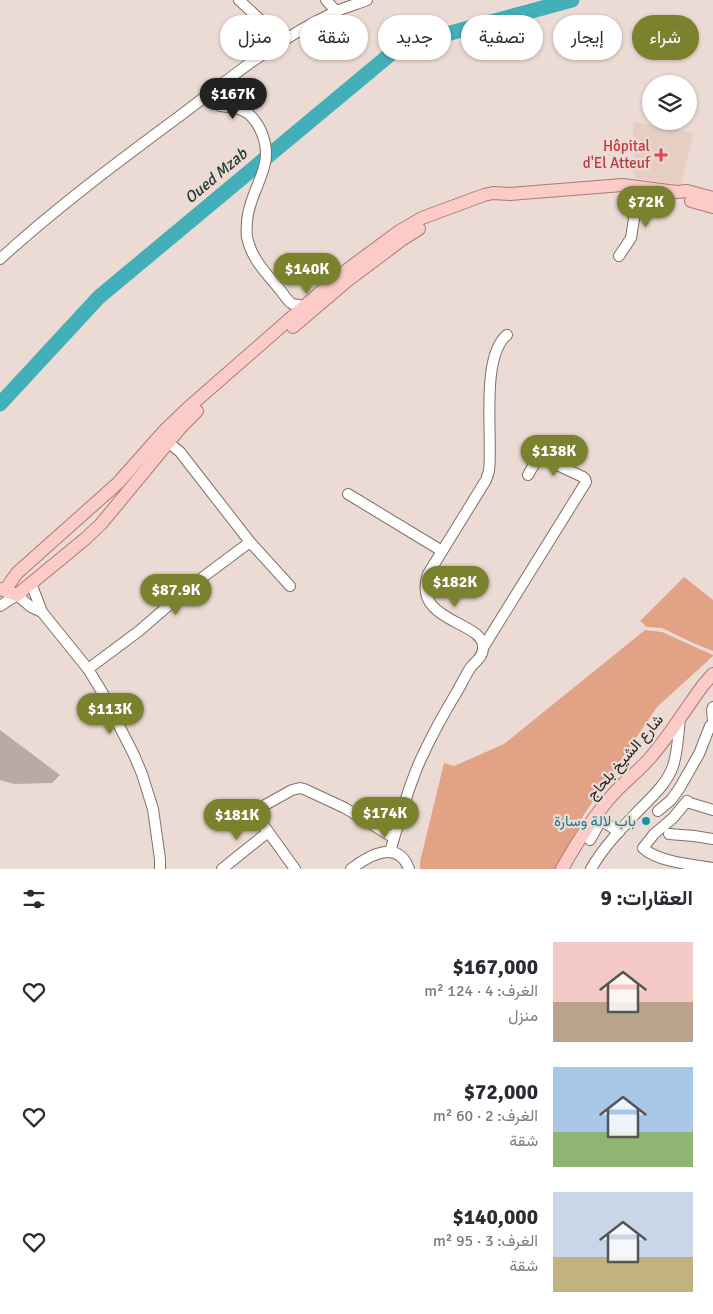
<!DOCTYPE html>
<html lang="ar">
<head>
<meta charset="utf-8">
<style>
	:root { --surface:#fff; --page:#f7f7f7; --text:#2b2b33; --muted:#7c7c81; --accent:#7a822e }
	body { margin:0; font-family:Signika,Vazirmatn,sans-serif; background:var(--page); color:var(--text); direction:rtl; height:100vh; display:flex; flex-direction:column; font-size:19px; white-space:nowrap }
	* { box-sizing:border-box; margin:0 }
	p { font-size:16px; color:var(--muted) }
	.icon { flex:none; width:28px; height:28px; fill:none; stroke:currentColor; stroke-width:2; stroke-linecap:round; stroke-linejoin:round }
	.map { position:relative; height:869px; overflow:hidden; direction:ltr }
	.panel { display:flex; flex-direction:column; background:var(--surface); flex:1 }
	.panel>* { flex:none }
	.top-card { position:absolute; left:15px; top:15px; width:684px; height:45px; direction:rtl; display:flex; gap:10px }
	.tools { position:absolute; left:642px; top:75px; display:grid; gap:10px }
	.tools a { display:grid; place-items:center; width:55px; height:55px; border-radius:50%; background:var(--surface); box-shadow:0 1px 4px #0004; font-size:25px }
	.price { position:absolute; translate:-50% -42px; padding:0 11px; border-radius:18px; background:var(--accent); color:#fff; font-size:16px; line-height:32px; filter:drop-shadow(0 1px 2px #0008) }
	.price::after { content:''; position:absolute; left:50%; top:30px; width:15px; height:11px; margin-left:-8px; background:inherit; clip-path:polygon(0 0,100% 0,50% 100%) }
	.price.current { background:#222; color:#fff }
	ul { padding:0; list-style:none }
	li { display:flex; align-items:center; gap:15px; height:125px; padding:0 20px }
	li span { display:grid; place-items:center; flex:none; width:140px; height:100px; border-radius:0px; color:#555 }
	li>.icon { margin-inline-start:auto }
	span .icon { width:60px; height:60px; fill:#fffc; stroke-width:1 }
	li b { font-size:21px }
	h2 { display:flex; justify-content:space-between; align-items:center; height:60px; padding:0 20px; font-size:21px }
	.chip { padding:0 18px; border-radius:22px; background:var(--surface); box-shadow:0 1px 4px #0004; font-size:18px; line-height:45px }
	.chip.current { background:var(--accent); color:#fff }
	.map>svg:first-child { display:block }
	.built { fill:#e6cec3 }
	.green { fill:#e2a285 }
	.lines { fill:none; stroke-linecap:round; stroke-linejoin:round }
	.river { stroke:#42afb9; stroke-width:15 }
	.building { fill:#baaaa3 }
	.minor-casing { stroke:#7f706a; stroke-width:12 }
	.major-casing { stroke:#ae7975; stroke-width:14 }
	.minor { stroke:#fff; stroke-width:10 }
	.major { stroke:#fbcbc8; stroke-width:12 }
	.health-dot { fill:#e0444e; stroke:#ecdbd4; stroke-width:2 }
	.culture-dot { fill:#0f9aa8; stroke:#ecdbd4; stroke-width:2 }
	.labels { text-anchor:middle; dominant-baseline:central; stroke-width:4.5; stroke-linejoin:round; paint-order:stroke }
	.health-label { font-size:15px; fill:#be3a42; stroke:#ecdbd4; text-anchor:end }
	.street-label { font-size:15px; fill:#26201d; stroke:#ecdbd4 }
	.culture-label { font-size:15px; fill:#0d838f; stroke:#ecdbd4; text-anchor:end }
	.water-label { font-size:16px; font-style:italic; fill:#20383a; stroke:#ecdbd4 }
</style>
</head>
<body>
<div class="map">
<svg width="713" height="869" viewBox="0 0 713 869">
	<rect width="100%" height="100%" fill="#ecdbd4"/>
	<polygon class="built" points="633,122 694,133 681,185 634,178"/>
	<g class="green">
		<polygon points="684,577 713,600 713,651 693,643 662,628 647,627 640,621"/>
		<polygon points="645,630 662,632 713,655 713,656 657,707 583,816 561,869 420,869 420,862 444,763 454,766 504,744"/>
	</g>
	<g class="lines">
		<polyline class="river" points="0,404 99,297 399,47 572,0"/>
	</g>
	<polygon class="building" points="0,730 60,775 52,783 14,784 0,780"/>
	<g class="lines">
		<g class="minor-casing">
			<g id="minor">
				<polyline points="239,0 283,41"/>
				<polyline points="326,0 336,11"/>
				<path d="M207,95L220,106C239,108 250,109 260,129C278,166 250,186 247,221C247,226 246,232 247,237C251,259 268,275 281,291C284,295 288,301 291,303C293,305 296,304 299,305C302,307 305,310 308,312"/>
				<polyline points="619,256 631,238 639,187"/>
				<path d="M0,259C57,207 119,161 181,115C230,78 279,38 335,12C346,7 357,4 367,0"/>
				<polyline points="163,441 169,443 180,452 250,542 290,586"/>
				<polyline points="348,494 442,551"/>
				<polyline points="31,583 42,612 88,669 102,692 134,755 142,774 153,809 160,859 160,869"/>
				<polyline points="0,606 17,595 31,607 42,612"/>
				<polyline points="484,646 586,482 585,479 583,477 542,458 537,459 528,475"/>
				<polyline points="88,669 139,631 191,586 250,542"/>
				<polyline points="713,707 712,710 713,721"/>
				<path d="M713,810L690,803L687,801L673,818L654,834L643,848C658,862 693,865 713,868"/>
				<polyline points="658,811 671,800 679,789 699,754 710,726 713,725"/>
				<polyline points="669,834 694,836 713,839"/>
				<polyline points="590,840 601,820 619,832"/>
				<path d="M390,852C399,822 407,790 420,761C431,737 444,713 458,690C462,683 466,674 471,667C476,661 483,657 483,648C486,621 411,623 428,574L486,480L489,471C493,438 480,357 507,335"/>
				<polyline points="222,869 268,832"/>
				<polyline points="295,869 259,819 258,813 260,810 265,805 292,790 300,788 304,789 345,808 394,838"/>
				<path d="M351,869C368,856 398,838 409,869"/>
				<path d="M591,869C604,846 622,828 640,809C653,796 667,783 673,766C678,751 678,735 680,719"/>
			</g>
		</g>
		<g class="major-casing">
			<g id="major">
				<polyline points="691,201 713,207"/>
				<polyline points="293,327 347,281 403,239 419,229"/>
				<polyline points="0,589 17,595 85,539 101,524 182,426 197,411"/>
				<polyline points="5,590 17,573 118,483 166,429 189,407 340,275 398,232 422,218 484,195 493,193 510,194 622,185 677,192 687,191 713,198"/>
				<path d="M562,869C576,844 591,820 609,799C621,784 637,773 650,758C670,735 686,708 704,684L713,674"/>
			</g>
		</g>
		<use href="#minor" class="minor"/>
		<use href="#major" class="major"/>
	</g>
	<path class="health-dot" d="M658.5 147.5h5v5h5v5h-5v5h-5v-5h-5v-5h5z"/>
	<circle class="culture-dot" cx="646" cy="821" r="5"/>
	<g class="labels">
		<g class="health-label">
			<text x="650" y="146">Hôpital<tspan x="650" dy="17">d'El Atteuf</tspan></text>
		</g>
		<g class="street-label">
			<text transform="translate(625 757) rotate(-49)">شارع الشيخ بلحاج</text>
		</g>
		<g class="culture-label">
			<text x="636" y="821">باب لالة وسارة</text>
		</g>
		<g class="water-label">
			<text transform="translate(216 176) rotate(-40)">Oued Mzab</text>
		</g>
	</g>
</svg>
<div class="tools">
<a><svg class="icon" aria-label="layers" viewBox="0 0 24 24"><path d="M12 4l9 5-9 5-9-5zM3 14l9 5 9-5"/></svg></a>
</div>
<b class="price current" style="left:233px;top:120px">$167K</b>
<b class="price" style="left:646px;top:228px">$72K</b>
<b class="price" style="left:307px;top:295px">$140K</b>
<b class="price" style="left:554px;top:477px">$138K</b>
<b class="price" style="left:455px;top:608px">$182K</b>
<b class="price" style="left:176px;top:616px">$87.9K</b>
<b class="price" style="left:110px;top:735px">$113K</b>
<b class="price" style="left:385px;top:839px">$174K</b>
<b class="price" style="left:237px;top:841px">$181K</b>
<div class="top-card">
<a class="chip current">شراء</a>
<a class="chip">إيجار</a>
<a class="chip">تصفية</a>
<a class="chip">جديد</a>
<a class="chip">شقة</a>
<a class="chip">منزل</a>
</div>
</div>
<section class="panel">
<h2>العقارات: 9<svg class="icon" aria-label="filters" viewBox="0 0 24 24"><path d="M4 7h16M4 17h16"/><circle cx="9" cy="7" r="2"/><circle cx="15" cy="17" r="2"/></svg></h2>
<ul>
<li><span style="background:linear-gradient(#f6c9c9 60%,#b9a48a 0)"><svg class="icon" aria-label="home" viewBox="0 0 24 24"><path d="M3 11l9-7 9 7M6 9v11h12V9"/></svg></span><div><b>$167,000</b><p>الغرف: 4 · 124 m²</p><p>منزل</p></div><svg class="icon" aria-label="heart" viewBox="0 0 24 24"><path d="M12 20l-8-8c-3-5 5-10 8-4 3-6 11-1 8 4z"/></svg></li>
<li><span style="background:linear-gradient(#a9c7e8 65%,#8fb573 0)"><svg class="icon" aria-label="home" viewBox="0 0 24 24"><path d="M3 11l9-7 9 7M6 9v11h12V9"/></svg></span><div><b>$72,000</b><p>الغرف: 2 · 60 m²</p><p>شقة</p></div><svg class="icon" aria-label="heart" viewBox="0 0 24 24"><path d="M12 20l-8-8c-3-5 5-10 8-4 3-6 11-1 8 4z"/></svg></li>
<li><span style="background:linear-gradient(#c9d6e8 65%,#c2b280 0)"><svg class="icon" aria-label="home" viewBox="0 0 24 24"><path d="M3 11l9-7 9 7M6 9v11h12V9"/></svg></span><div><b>$140,000</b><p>الغرف: 3 · 95 m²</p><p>شقة</p></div><svg class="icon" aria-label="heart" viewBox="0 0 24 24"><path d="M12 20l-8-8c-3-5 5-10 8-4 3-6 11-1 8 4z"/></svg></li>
</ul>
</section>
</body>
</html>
